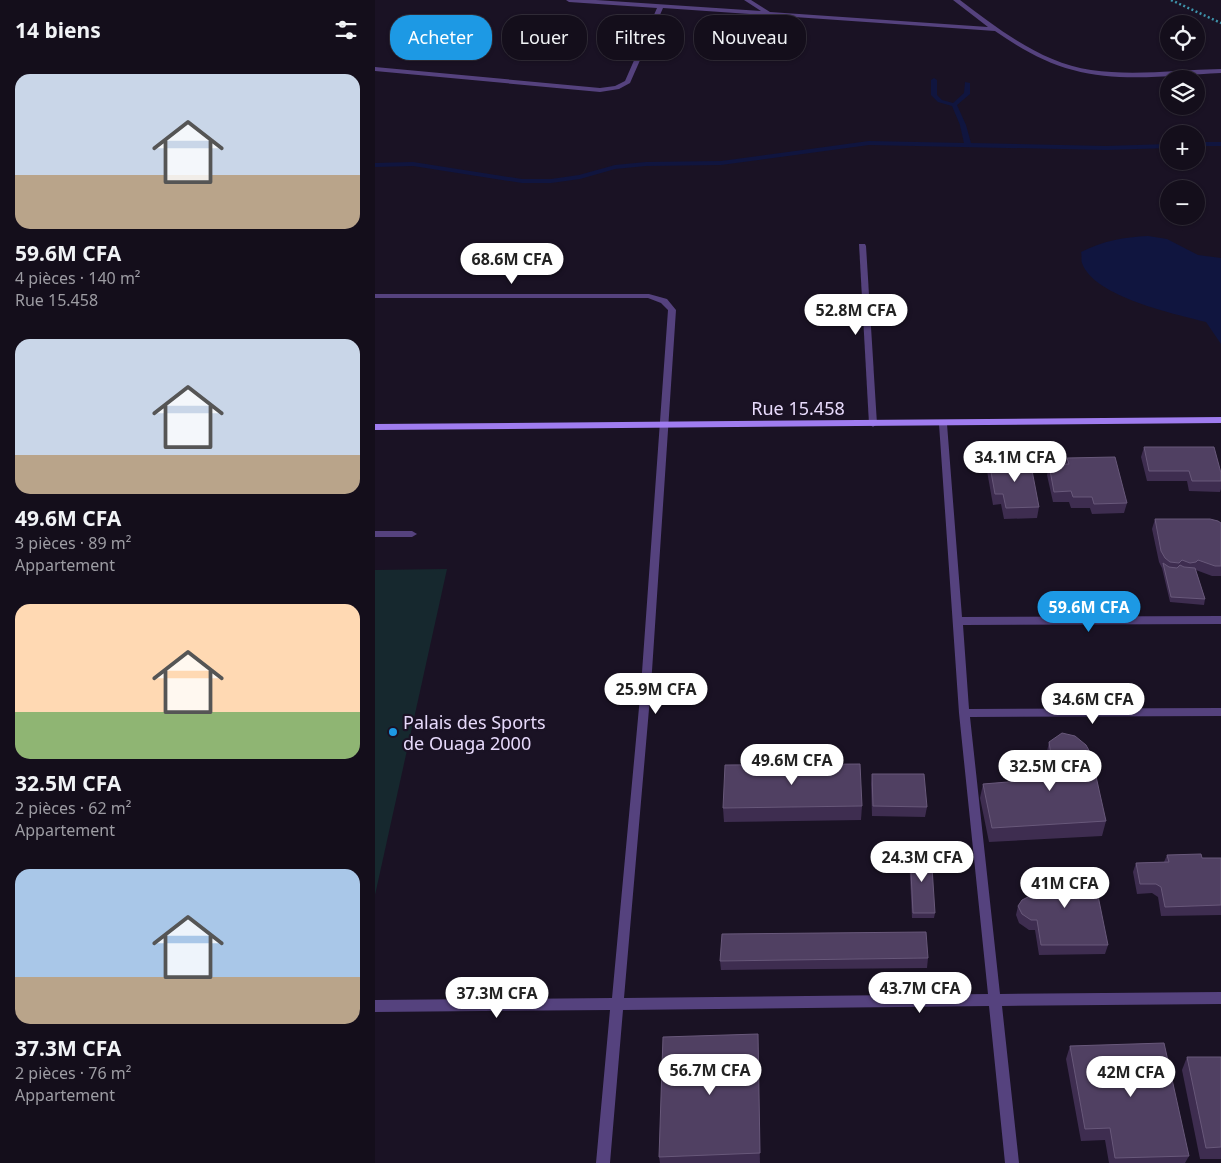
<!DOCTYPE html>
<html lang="fr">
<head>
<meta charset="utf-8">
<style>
	:root { --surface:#140e1b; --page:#1d1724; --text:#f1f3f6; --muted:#9d9ca3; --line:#332e3a; --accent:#1d99e4 }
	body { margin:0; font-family:"Noto Sans",sans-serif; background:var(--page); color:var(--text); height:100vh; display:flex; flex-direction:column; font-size:19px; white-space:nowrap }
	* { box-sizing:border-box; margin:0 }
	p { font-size:16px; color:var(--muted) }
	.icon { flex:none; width:28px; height:28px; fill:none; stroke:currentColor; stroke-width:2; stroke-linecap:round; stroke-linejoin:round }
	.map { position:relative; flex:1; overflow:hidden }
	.drawer { display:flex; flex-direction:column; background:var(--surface); width:375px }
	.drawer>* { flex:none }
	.guide { position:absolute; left:15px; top:15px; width:475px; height:45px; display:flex; gap:10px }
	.fabs { position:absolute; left:785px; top:15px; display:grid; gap:10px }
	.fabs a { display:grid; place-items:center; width:45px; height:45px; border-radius:50%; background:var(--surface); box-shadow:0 1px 4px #0004,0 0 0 1px var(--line); font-size:25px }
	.price { position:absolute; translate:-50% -42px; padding:0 11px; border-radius:18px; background:#fff; color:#222; font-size:16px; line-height:32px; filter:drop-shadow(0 1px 2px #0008) }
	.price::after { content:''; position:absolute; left:50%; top:30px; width:15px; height:11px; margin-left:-8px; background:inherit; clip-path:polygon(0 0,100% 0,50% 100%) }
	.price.active { background:var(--accent); color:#fff }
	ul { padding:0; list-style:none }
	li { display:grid; align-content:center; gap:10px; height:265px; padding:0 15px }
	li span { display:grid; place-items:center; height:155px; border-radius:15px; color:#555 }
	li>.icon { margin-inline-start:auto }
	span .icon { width:90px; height:90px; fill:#fffc; stroke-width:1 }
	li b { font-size:21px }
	h2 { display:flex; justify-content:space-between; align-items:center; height:60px; padding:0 15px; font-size:21px }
	.pill { padding:0 18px; border-radius:20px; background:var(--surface); box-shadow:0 1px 4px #0004,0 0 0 1px var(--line); font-size:18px; line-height:45px }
	.pill.active { background:var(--accent); color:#fff }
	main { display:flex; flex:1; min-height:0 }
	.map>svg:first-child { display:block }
	.green { fill:#16282e }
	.water { fill:#10153f }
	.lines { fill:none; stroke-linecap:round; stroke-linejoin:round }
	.stream { fill:#10153f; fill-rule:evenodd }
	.path { stroke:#3e93aa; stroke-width:2.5; stroke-dasharray:2 2.5; stroke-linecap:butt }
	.lane { fill:#55427e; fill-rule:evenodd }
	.street { fill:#55427e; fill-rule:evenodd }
	.secondary { fill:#9f7cef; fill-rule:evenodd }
	.wall { fill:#3e2d50 }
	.shaded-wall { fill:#281a37 }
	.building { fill:#504062; stroke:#68587a }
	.poi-dot { fill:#1d99e4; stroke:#1a1224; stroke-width:2 }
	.labels { text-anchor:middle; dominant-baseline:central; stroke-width:4.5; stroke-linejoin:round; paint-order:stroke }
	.street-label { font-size:18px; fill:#e7dafb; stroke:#1a1224 }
	.poi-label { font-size:18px; fill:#e7dafb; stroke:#1a1224; text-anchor:start }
</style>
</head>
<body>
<main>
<section class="drawer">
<h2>14 biens<svg class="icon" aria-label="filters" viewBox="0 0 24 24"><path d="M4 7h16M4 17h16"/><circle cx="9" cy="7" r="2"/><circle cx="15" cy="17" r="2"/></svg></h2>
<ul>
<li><span style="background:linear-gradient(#c9d6e8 65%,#b9a48a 0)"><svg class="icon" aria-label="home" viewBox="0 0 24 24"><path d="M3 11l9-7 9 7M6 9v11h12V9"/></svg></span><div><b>59.6M CFA</b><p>4 pièces · 140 m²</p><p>Rue 15.458</p></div></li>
<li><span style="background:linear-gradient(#c9d6e8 75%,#b9a48a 0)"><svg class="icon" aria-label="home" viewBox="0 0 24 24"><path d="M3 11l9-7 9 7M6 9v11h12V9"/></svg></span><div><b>49.6M CFA</b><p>3 pièces · 89 m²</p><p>Appartement</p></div></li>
<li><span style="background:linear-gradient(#ffd9b3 70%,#8fb573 0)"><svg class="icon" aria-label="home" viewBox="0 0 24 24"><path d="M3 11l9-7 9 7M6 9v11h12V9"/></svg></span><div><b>32.5M CFA</b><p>2 pièces · 62 m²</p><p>Appartement</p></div></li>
<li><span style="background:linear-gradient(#a9c7e8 70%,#b9a48a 0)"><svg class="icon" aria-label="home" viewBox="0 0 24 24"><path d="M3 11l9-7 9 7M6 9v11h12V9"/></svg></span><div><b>37.3M CFA</b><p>2 pièces · 76 m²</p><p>Appartement</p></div></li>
</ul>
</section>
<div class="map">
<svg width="846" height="1163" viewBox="0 0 846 1163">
	<rect width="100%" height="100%" fill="#1a1224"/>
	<polygon class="green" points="72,569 0,895 0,570"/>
	<path class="water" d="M773,236L792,239L823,255L846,258V344L831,322C800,314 719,297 707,263C706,260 707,255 706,252C728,241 749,237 773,236Z"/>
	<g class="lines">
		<g class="stream">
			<polygon points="559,78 562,80 562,95 567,100 578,103 589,93 590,82 595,83 595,94 582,105 591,125 596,143 731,146 794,144 794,148 731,150 494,145 346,165 271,166 240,169 205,179 176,183 147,183 38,166 0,167 0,163 38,162 147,179 176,179 204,175 240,165 271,162 346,161 494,141 589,143 585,125 577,106 563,102 556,95 556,80"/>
			<rect x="821" y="142" width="25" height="4"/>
		</g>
		<polyline class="path" points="796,0 846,23"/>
		<polygon class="lane" points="0,531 37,531 42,534 37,537 0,537"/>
		<g class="street">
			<path d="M191,0H221L386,11L369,0H376L395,12L613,27L578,0H585C623,29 667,63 716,70C758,76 803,70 846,69V73C798,75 745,83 698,70C670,63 643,47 620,31L288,8L255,83L244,89L225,92L0,71V67L225,88L240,86L250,81L282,8L194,2Z"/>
			<polygon points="484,244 490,244 491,246 502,424 498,427 494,424"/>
			<polygon points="0,294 274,294 292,299 301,310 276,686 249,998 613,994 584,713 564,424 568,421 572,424 587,617 846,616 846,624 588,625 594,709 846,708 846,716 595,717 625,994 846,992 846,1004 627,1006 644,1163 630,1163 614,1006 248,1010 235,1163 221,1163 235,1010 0,1012 0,1000 237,998 266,686 293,310 286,303 273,298 0,298"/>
		</g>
		<polygon class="secondary" points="846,417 846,423 0,430 0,424"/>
	</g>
	<g class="wall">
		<polygon points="769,447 846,473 846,489 845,492 814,491 812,481 772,481 766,457"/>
		<polygon points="692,458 752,503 749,513 717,514 715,508 696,508 694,502 678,502 672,475 674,465 691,464"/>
		<polygon points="614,461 664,507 662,518 629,519 626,504 618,505 612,471"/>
		<polygon points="780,519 846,523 846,576 837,576 821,570 830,599 829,605 795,602 787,568 784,562 777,529"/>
		<polygon points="674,742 731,821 727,836 614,842 605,798 608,784 668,779 674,779 671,756"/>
		<polygon points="497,774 552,807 550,817 497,816 496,784"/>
		<polygon points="487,806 486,820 349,822 348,808"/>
		<polygon points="535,852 560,913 559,918 537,918 534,857"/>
		<polygon points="792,855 827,858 846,858 846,915 786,916 783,897 777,893 762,894 758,872 761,863 789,862"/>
		<polygon points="654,869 709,885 733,945 730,954 664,955 660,930 654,930 644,923 641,915 643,906 655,896 652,878"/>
		<polygon points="553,958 552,968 346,970 345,961"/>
		<polygon points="695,1046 814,1156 810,1163 734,1163 730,1140 706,1141 691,1059"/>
		<polygon points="383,1050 385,1163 285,1163 284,1157"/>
		<polygon points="812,1057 846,1057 846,1159 825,1159 807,1070"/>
	</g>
	<polygon class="shaded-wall" points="383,1034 383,1050 385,1163 385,1153"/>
	<g class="building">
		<polygon points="769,447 839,447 846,473 846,481 817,481 814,471 774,471"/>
		<polygon points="740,457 752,503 719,504 717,497 698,497 696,491 679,492 674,465 694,464 692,458"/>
		<polygon points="655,460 664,507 631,508 628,494 620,494 614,461"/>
		<polygon points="780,519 835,519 843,521 846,523 846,566 840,566 823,560 821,562 815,563 807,560 804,563 795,562 790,558 786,551"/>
		<polygon points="788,563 794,567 802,568 805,565 809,567 820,568 830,599 796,597"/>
		<polygon points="687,733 700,736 711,745 716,754 731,821 617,828 608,784 645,781 651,777 660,775 668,779 680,780 674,742"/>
		<polygon points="485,764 487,806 348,808 350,765"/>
		<polygon points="497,774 549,774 552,807 498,806"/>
		<polygon points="535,852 556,852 560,913 538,913"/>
		<polygon points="826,854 827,858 846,858 846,905 790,907 786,887 781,884 765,884 761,863 794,862 792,855"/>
		<polygon points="654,869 705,869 709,885 721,886 733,945 666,945 662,920 656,920 647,914 643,906 647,900 659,894"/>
		<polygon points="551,932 553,958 345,961 347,934"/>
		<polygon points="383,1034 385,1153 284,1157 288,1037"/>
		<polygon points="789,1043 814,1156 740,1158 735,1128 710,1129 695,1046"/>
		<polygon points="812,1057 846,1057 846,1147 831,1148"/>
	</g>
	<circle class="poi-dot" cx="18" cy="732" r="5"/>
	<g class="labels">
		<g class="street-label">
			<text x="423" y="408">Rue 15.458</text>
		</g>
		<g class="poi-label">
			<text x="28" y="722">Palais des Sports<tspan x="28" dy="21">de Ouaga 2000</tspan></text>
		</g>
	</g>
</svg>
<div class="fabs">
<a><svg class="icon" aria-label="locate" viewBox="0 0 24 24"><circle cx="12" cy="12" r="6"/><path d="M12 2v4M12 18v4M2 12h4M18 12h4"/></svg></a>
<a><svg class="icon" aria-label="layers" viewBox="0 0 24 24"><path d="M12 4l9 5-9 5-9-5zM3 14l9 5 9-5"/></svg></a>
<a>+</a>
<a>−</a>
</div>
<b class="price" style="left:137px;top:285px">68.6M CFA</b>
<b class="price" style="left:481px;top:336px">52.8M CFA</b>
<b class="price" style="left:640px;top:483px">34.1M CFA</b>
<b class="price active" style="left:714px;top:633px">59.6M CFA</b>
<b class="price" style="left:281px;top:715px">25.9M CFA</b>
<b class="price" style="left:718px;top:725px">34.6M CFA</b>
<b class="price" style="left:417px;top:786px">49.6M CFA</b>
<b class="price" style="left:675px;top:792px">32.5M CFA</b>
<b class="price" style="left:547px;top:883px">24.3M CFA</b>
<b class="price" style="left:690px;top:909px">41M CFA</b>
<b class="price" style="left:545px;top:1014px">43.7M CFA</b>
<b class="price" style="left:122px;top:1019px">37.3M CFA</b>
<b class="price" style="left:335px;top:1096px">56.7M CFA</b>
<b class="price" style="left:756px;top:1098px">42M CFA</b>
<div class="guide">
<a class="pill active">Acheter</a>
<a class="pill">Louer</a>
<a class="pill">Filtres</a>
<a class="pill">Nouveau</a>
</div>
</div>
</main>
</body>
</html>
